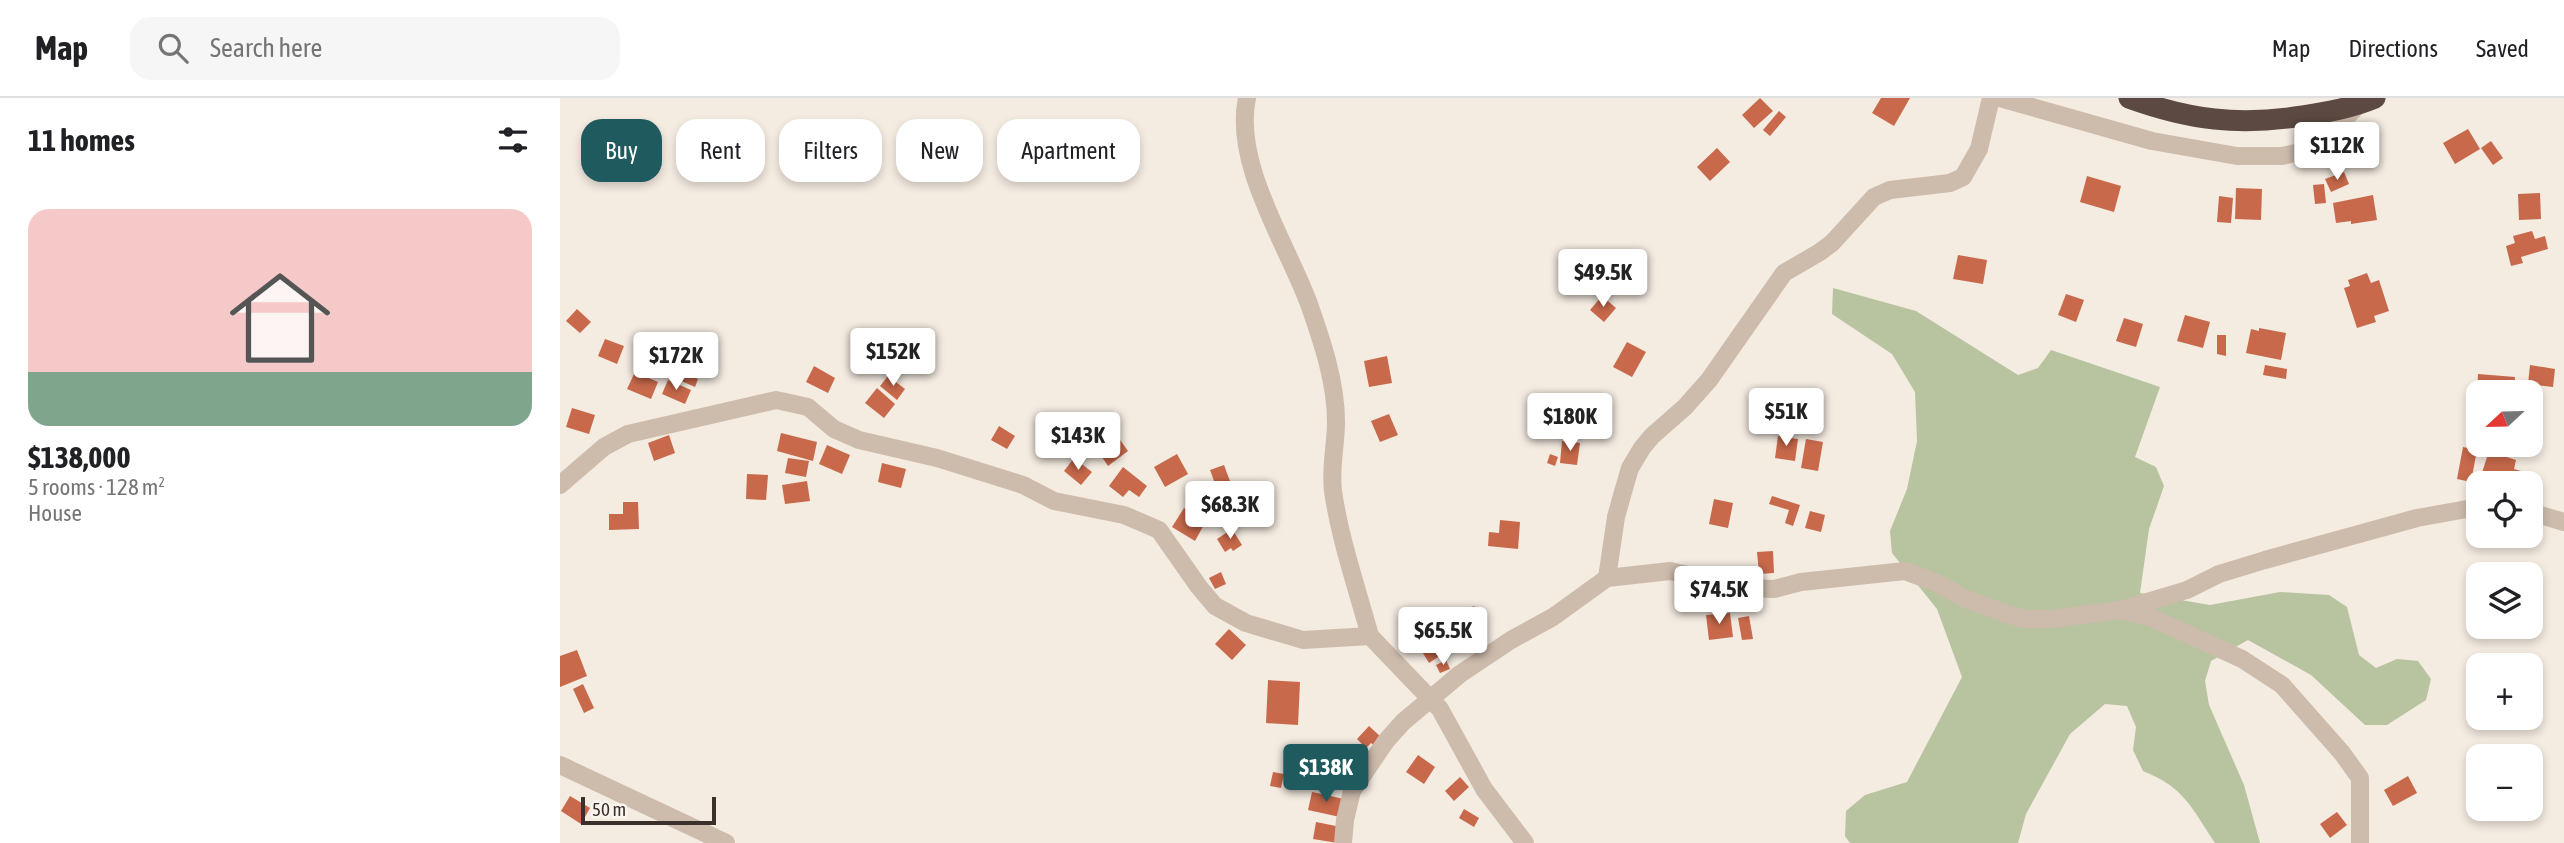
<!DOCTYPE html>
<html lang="en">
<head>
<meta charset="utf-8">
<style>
	:root { --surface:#fff; --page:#f6f6f6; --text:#202124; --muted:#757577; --line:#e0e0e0; --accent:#1f5a5e }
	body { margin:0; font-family:"Asap Condensed",sans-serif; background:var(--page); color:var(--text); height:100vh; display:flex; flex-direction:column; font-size:26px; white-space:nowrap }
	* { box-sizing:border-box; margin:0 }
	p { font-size:23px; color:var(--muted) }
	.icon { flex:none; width:38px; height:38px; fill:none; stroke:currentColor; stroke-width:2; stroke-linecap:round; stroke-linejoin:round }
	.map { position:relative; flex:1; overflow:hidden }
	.drawer { display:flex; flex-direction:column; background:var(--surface); width:560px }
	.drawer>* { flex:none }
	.guide { position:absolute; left:21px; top:21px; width:665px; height:63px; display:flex; gap:14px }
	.needle { width:46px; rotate:248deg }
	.tools { position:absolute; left:1906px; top:282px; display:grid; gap:14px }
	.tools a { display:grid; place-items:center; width:77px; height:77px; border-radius:14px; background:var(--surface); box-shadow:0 4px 10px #0003; font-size:35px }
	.scale { position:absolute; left:21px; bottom:18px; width:135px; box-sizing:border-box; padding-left:7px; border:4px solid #3b302b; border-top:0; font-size:19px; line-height:24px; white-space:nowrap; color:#3b302b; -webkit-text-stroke:5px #fbf5ee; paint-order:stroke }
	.price { position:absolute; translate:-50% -60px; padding:0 16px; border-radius:7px; background:#fff; color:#222; font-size:23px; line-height:46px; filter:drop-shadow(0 2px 4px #0008) }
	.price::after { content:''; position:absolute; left:50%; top:42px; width:21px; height:16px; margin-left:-10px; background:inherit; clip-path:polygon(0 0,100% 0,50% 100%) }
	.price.on { background:var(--accent); color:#fff }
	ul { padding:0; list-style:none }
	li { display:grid; align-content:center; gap:14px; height:371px; padding:0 28px }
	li+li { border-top:2px solid var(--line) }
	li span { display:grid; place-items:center; height:217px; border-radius:21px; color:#555 }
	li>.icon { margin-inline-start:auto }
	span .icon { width:126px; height:126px; fill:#fffc; stroke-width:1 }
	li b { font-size:30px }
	h2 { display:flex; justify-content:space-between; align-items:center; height:84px; padding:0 28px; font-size:30px }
	.chip { padding:0 24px; border-radius:21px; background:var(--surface); box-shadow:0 4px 10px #0003; font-size:24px; line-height:63px }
	.chip.on { background:var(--accent); color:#fff }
	header { display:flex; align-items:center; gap:42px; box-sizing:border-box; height:98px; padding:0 35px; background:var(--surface); border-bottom:2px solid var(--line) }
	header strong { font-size:33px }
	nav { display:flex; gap:38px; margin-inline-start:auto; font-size:24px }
	.search { width:490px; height:63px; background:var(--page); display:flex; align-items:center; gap:18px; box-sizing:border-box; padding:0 24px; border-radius:21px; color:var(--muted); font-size:26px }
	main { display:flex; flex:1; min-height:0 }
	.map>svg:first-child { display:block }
	.green { fill:#b8c4a0 }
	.building { fill:#c8694b }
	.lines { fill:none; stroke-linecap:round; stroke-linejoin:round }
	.street { stroke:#cdbbac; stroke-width:18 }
	.highway { stroke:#5c4a42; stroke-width:21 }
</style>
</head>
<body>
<header>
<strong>Map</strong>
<div class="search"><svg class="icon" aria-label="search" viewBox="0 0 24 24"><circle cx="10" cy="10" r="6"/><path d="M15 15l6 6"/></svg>Search here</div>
<nav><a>Map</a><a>Directions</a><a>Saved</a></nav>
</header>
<main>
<section class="drawer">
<h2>11 homes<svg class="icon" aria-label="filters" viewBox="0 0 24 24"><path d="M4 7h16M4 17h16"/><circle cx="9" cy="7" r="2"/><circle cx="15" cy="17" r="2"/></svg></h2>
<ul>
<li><span style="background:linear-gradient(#f6c9c9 75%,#7fa58c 0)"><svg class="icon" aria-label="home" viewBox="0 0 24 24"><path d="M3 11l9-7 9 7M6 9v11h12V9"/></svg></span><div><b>$138,000</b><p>5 rooms · 128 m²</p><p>House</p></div></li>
</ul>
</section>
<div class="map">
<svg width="2004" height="745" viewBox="0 0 2004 745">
	<rect width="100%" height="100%" fill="#f4ebe1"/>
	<path class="green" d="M1273,190L1356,213L1458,277L1478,270L1491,252L1600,289L1575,359L1596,369L1604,388L1589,431L1580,495L1650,507L1720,494L1769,497L1787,509L1799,557L1816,570L1837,561L1858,563L1871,581L1866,602L1827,627H1805L1751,577L1688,542L1651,563L1645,583L1649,607L1684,687L1700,745H1655C1631,709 1625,690 1583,673L1573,652L1576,629L1567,608L1545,606L1510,636L1466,716L1458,745H1290L1285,738L1286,713L1305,697L1347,684L1402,579L1377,511L1332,455L1330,433L1347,391L1357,343L1355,294L1332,256L1272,216Z"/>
	<g class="building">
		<polygon points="1200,0 1213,13 1194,30 1182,17"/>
		<polygon points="1321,0 1350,0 1334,28 1312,15"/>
		<polygon points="1219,13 1226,19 1210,38 1203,32"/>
		<polygon points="1908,31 1920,51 1895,66 1883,45"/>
		<polygon points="1931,43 1943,60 1933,67 1921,50"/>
		<polygon points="1157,50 1170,64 1150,83 1137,69"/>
		<polygon points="1784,74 1789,86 1771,94 1765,81"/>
		<polygon points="1527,78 1561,88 1554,114 1520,104"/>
		<polygon points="1764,86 1766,105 1755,106 1753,87"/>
		<polygon points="1676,90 1702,91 1701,122 1675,121"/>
		<polygon points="1980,95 1981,121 1959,122 1958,96"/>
		<polygon points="1813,97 1817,122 1791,126 1791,123 1776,125 1773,105"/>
		<polygon points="1659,98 1673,100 1671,125 1657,124"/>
		<polygon points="1972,133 1975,141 1985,138 1988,151 1961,159 1963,165 1951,168 1946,148 1955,145 1953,138"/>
		<polygon points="1398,157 1427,162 1423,186 1393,181"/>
		<polygon points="1807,175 1811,185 1819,182 1829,213 1814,218 1816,224 1797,230 1784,190 1790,188 1788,182"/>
		<polygon points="1506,196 1524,202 1516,224 1498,217"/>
		<polygon points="1042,198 1056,210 1044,224 1030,212"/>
		<polygon points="17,211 31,224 20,235 6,223"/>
		<polygon points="1625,217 1650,224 1643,250 1617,243"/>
		<polygon points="1564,220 1583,226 1576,249 1556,243"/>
		<polygon points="1699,230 1726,235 1721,262 1686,255 1691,231 1699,233"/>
		<polygon points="1657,237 1666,237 1666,258 1657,256"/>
		<polygon points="45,241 64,248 57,266 38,258"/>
		<polygon points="1067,244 1086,254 1072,279 1053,269"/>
		<polygon points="827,258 832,285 809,289 804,263"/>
		<polygon points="97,262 106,265 99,280 91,276"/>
		<polygon points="1705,267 1727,271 1726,281 1703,277"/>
		<polygon points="1970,267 1995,271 1993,289 1968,286"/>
		<polygon points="254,268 275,280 268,295 246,284"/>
		<polygon points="114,269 138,281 135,289 110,278"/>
		<polygon points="75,274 98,284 91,301 67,291"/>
		<polygon points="1918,276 1955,279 1954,294 1917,294"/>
		<polygon points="328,278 345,291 337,302 320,288"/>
		<polygon points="108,282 131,292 125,306 102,296"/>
		<polygon points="317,290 335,306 324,320 305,305"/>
		<polygon points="1239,295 1257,301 1248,325 1231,318"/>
		<polygon points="12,310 35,317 29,336 6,329"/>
		<polygon points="829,316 838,337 820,344 811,323"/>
		<polygon points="439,328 455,338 447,351 431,342"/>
		<polygon points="221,335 257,344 253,363 217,353"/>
		<polygon points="109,337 115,355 94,363 88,345"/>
		<polygon points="1218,338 1238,341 1235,363 1215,360"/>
		<polygon points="558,339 568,353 548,368 538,353"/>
		<polygon points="1246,341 1263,344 1258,373 1241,370"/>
		<polygon points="1002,343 1020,345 1017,367 1000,365"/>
		<polygon points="267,347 290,357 282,376 259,366"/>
		<polygon points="1903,349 1917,352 1911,384 1897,381"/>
		<polygon points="1929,353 1956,362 1954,371 1961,373 1957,385 1919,384"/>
		<polygon points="617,356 628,376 605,389 594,369"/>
		<polygon points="990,356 998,359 995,368 987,365"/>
		<polygon points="228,360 249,363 246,379 225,375"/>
		<polygon points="514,360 532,374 521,387 504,373"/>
		<polygon points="322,365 346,371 341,390 318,384"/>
		<polygon points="664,367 674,394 660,399 650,372"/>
		<polygon points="563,369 587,388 579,399 569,392 563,399 549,388"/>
		<polygon points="187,376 208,377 206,402 186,401"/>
		<polygon points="247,383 250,403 225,406 222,387"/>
		<polygon points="1212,398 1240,407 1233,428 1225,425 1229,412 1209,406"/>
		<polygon points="1154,401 1173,405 1168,430 1149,426"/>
		<polygon points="63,404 78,404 79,431 49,432 49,416 63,416"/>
		<polygon points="656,404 666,415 656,423 647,412"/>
		<polygon points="624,410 646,423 635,443 612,429"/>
		<polygon points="1250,413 1265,417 1261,434 1245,430"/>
		<polygon points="940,422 960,424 958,451 928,448 929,434 939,435"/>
		<polygon points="672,431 682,447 673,453 671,450 665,454 657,441"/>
		<polygon points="1213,453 1214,475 1199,476 1197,454"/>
		<polygon points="661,474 666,486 655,491 649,480"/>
		<polygon points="914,508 926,533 901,544 890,519"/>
		<polygon points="1170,515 1173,539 1149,542 1146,517"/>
		<polygon points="1189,518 1193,541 1182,542 1178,520"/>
		<polygon points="874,530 882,544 879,546 884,555 869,565 855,542"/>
		<polygon points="669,531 686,547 672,562 655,546"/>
		<polygon points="17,552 27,578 0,589 0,558"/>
		<polygon points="886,562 890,571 880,575 876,567"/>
		<polygon points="708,582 740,584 738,627 706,625"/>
		<polygon points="23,586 34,610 24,615 13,591"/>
		<polygon points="809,628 822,640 815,648 811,645 806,650 797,641"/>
		<polygon points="787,655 798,663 785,682 774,674"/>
		<polygon points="858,657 875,669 864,686 846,674"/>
		<polygon points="713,674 724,676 721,690 710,688"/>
		<polygon points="1848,678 1857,695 1833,708 1824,692"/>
		<polygon points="900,679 909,689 894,703 885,693"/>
		<polygon points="752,694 784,701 780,719 748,712"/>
		<polygon points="10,698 30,710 21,726 1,713"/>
		<polygon points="904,711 919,720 914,729 899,720"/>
		<polygon points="1777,714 1787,727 1770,740 1760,726"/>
		<polygon points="756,724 781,729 778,745 753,741"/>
	</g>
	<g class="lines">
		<g class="street">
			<path d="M687,0C673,66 727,146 749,206C762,243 776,284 776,324C776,347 770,370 773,393C780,442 797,490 810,538"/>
			<polyline points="1440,0 1592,43 1677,58 1722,58 1749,52 1768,39 1798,7"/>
			<polyline points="0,387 44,349 68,336 216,302 248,309 274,331 299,342 377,360 463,387 494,403 564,417 599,432 639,489 655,508 686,525 743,542 810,538 880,611 924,691 965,745"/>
			<polyline points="1970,414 2004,424"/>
			<polyline points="1047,480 1056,419 1063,394 1070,370 1082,350 1092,338 1125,309 1149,282 1224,175 1260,154 1272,145 1314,99 1330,92 1390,85 1403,79 1419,51 1431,0"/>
			<polyline points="1560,512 1590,519 1682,561 1722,587 1782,655 1800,680 1800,745"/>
			<polyline points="0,667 166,745"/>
			<polyline points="783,745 785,722 792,693 826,643 843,624 900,576 951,542 993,519 1047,480 1110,473 1185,490 1214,491 1241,484 1345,473 1377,485 1406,501 1447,516 1464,521 1491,521 1560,512 1627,492 1659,476 1705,462 1857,420 1918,409"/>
		</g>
		<path class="highway" d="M1569,0C1630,22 1678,28 1743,18C1768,14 1791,10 1815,0"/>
	</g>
</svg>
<div class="tools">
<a><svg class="needle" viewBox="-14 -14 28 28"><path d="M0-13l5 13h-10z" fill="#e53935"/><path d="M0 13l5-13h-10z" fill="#757577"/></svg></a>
<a><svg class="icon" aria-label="locate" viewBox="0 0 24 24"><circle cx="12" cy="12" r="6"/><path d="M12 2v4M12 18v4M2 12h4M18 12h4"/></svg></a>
<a><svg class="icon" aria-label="layers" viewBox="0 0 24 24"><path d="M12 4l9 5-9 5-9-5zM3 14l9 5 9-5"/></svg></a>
<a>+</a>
<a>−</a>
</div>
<div class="scale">50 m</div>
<b class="price" style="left:1777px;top:84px">$112K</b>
<b class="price" style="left:1043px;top:211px">$49.5K</b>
<b class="price" style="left:333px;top:290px">$152K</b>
<b class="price" style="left:116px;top:294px">$172K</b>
<b class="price" style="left:1226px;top:350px">$51K</b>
<b class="price" style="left:1010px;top:355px">$180K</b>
<b class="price" style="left:518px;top:374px">$143K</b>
<b class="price" style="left:670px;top:443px">$68.3K</b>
<b class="price" style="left:1159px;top:528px">$74.5K</b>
<b class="price" style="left:883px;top:569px">$65.5K</b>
<b class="price on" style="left:766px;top:706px">$138K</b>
<div class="guide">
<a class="chip on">Buy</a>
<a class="chip">Rent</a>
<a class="chip">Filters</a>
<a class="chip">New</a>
<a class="chip">Apartment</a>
</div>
</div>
</main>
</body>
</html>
